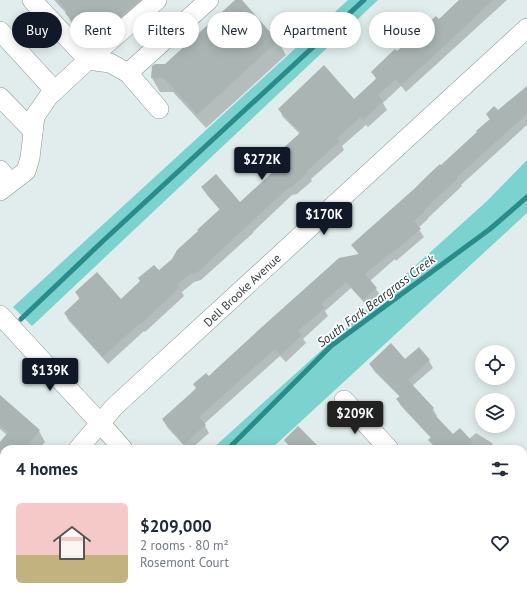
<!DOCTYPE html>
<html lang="en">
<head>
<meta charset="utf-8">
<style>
	:root { --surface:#fff; --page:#f2f2f3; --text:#1f2937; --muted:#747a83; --line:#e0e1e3; --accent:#111827 }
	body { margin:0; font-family:"PT Sans",sans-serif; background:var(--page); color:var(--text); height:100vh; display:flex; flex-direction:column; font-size:15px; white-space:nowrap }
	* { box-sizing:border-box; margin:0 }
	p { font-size:13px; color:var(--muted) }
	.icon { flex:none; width:22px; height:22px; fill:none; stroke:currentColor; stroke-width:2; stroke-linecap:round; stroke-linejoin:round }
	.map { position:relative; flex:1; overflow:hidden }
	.details { position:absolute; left:0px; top:445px; width:527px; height:156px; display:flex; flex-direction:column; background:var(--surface); border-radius:12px 12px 0 0; box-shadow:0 2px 10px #0003 }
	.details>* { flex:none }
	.guide { position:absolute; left:12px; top:12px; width:503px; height:36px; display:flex; gap:8px }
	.buttons { position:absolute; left:475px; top:345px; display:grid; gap:8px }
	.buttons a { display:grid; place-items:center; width:40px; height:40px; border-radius:50%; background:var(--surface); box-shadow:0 2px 10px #0003; font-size:20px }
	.price { position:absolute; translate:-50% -34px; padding:0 9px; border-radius:4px; background:var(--accent); color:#fff; font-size:13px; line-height:26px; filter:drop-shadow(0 1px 2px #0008) }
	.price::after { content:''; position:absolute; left:50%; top:24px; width:12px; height:9px; margin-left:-6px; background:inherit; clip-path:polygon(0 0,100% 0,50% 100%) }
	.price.current { background:#222; color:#fff }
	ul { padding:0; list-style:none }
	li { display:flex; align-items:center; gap:12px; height:100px; padding:0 16px }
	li+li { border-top:1px solid var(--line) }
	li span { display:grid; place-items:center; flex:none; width:112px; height:80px; border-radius:6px; color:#555 }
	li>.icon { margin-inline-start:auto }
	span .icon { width:48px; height:48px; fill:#fffc; stroke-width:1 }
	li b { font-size:17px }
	h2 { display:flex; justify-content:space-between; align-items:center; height:48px; padding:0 16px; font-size:17px }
	.tag { padding:0 14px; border-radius:18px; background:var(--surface); box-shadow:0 2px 10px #0003; font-size:14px; line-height:36px }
	.tag.current { background:var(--accent); color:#fff }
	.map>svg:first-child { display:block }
	.green { fill:#7cd2ce }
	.shadow { fill:#0003 }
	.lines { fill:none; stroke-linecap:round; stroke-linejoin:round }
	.stream { stroke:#298c8a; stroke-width:5 }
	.building { fill:#a9b4b3 }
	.minor-casing { stroke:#8b9695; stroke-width:20 }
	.minor { stroke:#fff; stroke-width:19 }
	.labels { text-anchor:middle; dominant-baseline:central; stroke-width:3.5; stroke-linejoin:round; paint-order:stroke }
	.street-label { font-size:12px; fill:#393e3e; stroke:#fff }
	.water-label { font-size:13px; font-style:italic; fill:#1f3534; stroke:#fff }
</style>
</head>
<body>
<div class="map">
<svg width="527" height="601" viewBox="0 0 527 601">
	<rect width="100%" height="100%" fill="#e1edec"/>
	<g class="green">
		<polygon points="348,0 378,0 32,326 13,307"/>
		<polygon points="527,160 527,213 271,449 212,449 487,201"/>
	</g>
	<g class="shadow">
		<polygon points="54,0 167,0 102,54 91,43 90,44 74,27 66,13"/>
		<polygon points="236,0 240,0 278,41 286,55 206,128 173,92 160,92 152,78 153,67 165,65"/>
		<polygon points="460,0 507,0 406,92 401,86 383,103 387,110 368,127 366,125 342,146 344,150 311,179 312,181 297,194 292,195 253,232 253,233 201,280 194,282 182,292 184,296 145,332 144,331 108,364 69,321 65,314 80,300 76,292 121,300 159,272 173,260 220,210 207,195 202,187 240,203 276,170 270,161 300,134 283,117 279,109 354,100 376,79 372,72 439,20"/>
		<polygon points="527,87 527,125 461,185 462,186 428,218 428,219 418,228 424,237 396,261 395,259 370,281 376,289 381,296 368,307 351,288 325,311 328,316 303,339 306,343 286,362 280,356 204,424 209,433 191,449 187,449 167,427 163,420 209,377 359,255 353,245 441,166 490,120 487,115 498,112"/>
		<polygon points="419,349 429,361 433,368 412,386 433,409 437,416 436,418 453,436 469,439 476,433 492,443 495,449 436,449 430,440 431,438 401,406 397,399 400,397 374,371 370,364 405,361"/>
		<polygon points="0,398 39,431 45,442 39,449 4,449 4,482 0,479 0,443 7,435 0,429"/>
		<polygon points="523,461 527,465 527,489 523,485"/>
		<polygon points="523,500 527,504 527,548 523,545"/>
		<polygon points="17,597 49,597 45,601 13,601"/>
		<polygon points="135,597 181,597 185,601 137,601"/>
		<polygon points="319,597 348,597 351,601 323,601"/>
		<polygon points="448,597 477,597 481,601 452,601"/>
	</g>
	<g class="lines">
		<g class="stream">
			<polyline points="21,319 104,240 364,0"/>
			<polyline points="228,449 331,346 490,229 527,197"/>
			<polyline points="87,601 91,597"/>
		</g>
	</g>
	<g class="building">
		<polygon points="58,0 140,0 93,41 83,30 81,31 65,13 67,11"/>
		<polygon points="235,0 242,0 278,41 197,115 164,78 151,78 152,66 155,64 165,64"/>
		<polygon points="459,0 493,0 439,51 401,85 396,79 378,95 383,101 363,120 361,117 337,138 340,141 307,171 308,172 292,187 288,188 249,224 197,273 190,274 177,284 180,287 140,325 139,324 103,357 64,313 80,298 75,292 97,272 121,299 140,281 138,278 154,265 159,270 172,259 177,250 198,231 197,230 220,209 201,187 216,174 240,202 276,169 269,161 301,132 291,123 278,109 324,65 354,99 377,78 371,72 377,66 395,49 397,51 436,16 439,19"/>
		<polygon points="527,86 527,114 457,177 458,178 424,210 425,211 414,221 421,229 391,254 390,253 365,274 377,288 363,300 346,282 321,304 325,308 298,331 302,335 296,341 281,355 275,349 199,417 206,425 184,444 162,419 190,394 196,388 193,384 206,373 209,376 214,371 263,326 339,258 359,254 351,245 414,189 428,175 440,164 441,165 477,132 476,131 490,119 486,114 494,106 498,110"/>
		<polygon points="391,343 405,359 419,347 430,360 408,380 434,408 431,411 453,434 460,428 472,441 464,449 437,449 428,440 431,437 396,399 400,396 369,364"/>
		<polygon points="0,395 40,430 24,449 0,449 0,442 8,432 0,425"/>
		<polygon points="298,426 321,449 292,449 284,440"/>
	</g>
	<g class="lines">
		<g class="minor-casing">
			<g id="minor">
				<polyline points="32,0 88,60 110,63 128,73 209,0"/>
				<polyline points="0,31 55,91"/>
				<polyline points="128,73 159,109"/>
				<polyline points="0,97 33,131"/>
				<polyline points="0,170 10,183"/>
				<polyline points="0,191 26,171 30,158 35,116 49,96 88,60 157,0"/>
				<polyline points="0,315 100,423 123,449"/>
				<polyline points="344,400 389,449"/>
				<polyline points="78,449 114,407 527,28"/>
				<polyline points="0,554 4,542"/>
				<polyline points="523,588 527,591"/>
				<polyline points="261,597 265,601"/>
			</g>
		</g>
		<use href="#minor" class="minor"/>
	</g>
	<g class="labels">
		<g class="street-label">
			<text transform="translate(242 290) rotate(-43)">Dell Brooke Avenue</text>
		</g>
		<g class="water-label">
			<text transform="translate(376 301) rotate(-37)">South Fork Beargrass Creek</text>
		</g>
	</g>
</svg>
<div class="buttons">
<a><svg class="icon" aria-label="locate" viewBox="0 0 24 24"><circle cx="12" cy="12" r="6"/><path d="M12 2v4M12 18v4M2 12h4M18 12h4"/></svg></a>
<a><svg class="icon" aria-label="layers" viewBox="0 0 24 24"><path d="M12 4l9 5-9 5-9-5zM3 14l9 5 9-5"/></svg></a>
</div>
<b class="price" style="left:262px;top:181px">$272K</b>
<b class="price" style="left:324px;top:236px">$170K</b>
<b class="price" style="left:50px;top:392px">$139K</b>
<b class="price current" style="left:355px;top:435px">$209K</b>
<div class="guide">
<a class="tag current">Buy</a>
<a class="tag">Rent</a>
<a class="tag">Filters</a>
<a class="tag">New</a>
<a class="tag">Apartment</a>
<a class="tag">House</a>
</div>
<section class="details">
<h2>4 homes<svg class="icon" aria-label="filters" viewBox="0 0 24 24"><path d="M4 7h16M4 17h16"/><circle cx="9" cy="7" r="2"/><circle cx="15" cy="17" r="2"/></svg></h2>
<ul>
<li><span style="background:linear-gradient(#f6c9c9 65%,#c2b280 0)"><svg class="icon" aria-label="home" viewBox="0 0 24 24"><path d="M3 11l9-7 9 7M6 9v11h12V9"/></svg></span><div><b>$209,000</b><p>2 rooms · 80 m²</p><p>Rosemont Court</p></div><svg class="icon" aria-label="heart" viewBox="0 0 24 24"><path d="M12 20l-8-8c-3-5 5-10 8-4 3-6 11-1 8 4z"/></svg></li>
</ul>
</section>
</div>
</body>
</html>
